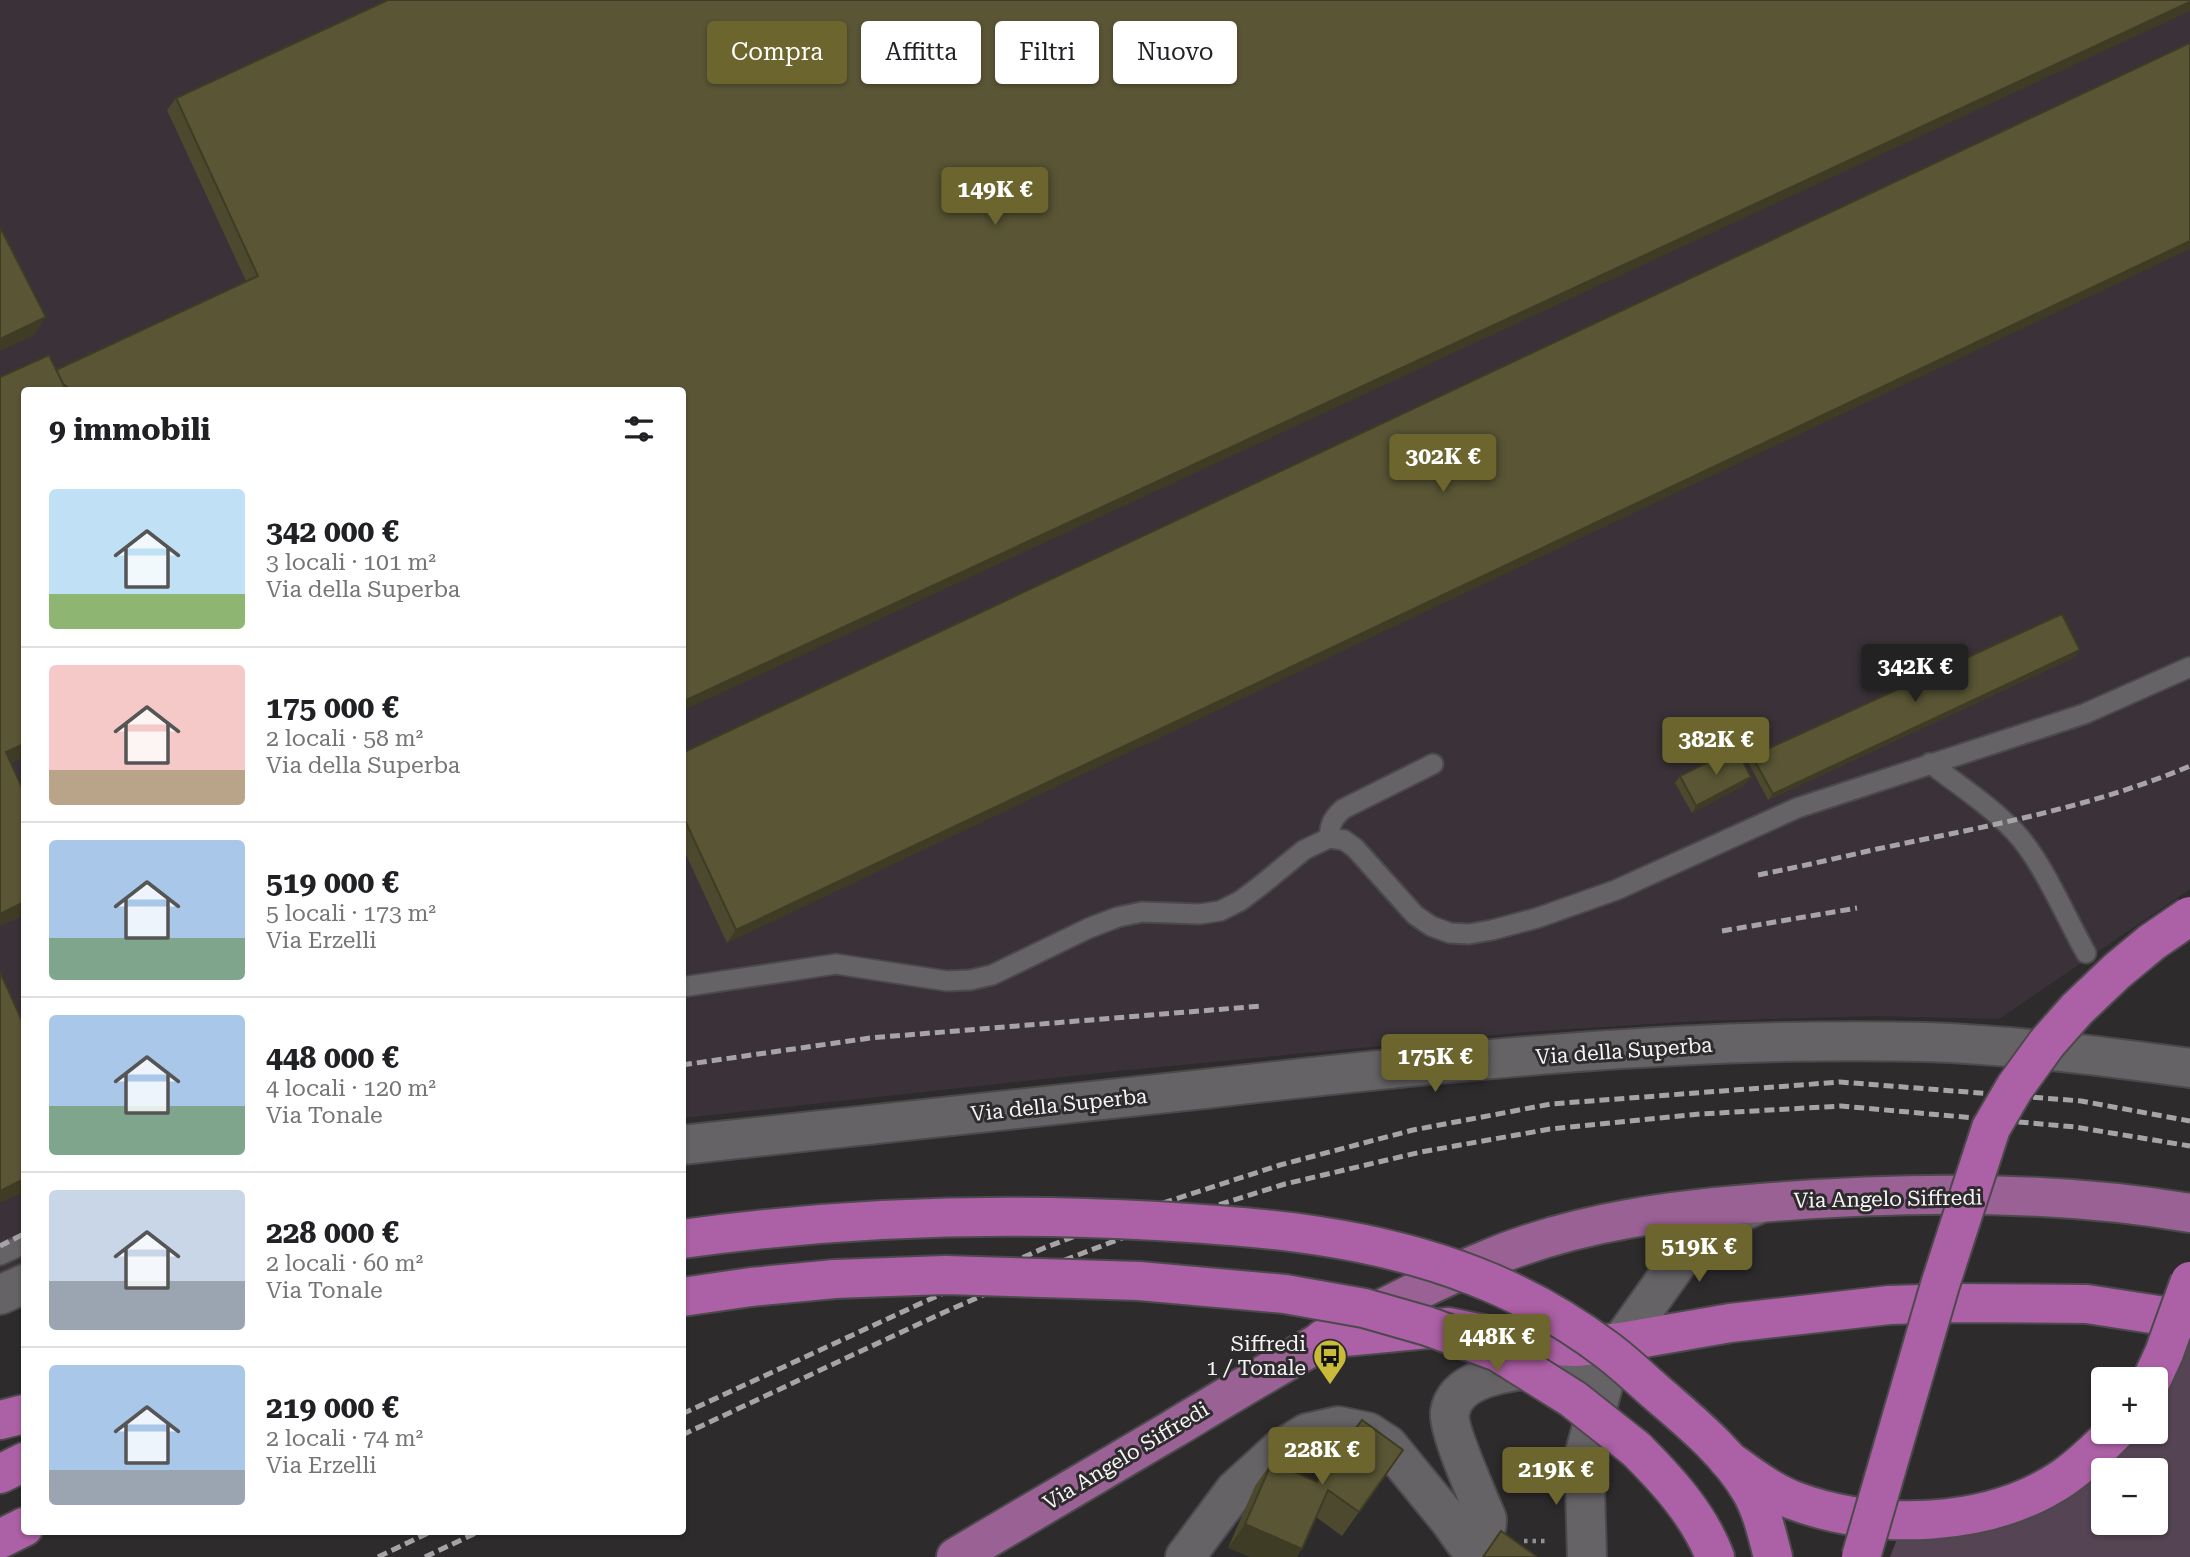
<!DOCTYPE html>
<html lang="it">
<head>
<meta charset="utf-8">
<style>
	:root { --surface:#fff; --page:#f2f2f2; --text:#202124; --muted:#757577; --line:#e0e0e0; --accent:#6c662e }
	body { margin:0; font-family:"Roboto Serif",serif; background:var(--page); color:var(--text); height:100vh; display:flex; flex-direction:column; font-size:26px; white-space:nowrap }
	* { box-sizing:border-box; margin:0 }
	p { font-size:23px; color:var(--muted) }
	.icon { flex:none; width:38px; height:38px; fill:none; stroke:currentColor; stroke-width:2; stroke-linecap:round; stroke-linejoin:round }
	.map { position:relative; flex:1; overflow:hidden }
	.drawer { position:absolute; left:21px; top:387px; width:665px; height:1148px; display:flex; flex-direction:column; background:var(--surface); border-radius:7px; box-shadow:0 2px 5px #0004 }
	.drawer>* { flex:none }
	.top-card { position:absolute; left:707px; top:21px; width:665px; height:63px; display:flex; gap:14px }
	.tools { position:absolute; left:2091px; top:1367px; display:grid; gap:14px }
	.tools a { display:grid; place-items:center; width:77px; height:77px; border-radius:7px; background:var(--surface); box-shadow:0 2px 5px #0004; font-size:35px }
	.price { position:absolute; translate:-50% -60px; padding:0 16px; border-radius:7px; background:var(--accent); color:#fff; font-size:23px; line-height:46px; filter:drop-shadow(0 2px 4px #0008) }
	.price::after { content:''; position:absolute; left:50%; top:42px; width:21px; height:16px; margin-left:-10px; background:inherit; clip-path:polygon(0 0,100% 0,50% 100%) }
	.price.selected { background:#222; color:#fff }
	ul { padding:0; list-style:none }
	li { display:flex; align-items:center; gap:21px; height:175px; padding:0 28px }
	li+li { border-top:2px solid var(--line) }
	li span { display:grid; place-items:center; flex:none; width:196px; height:140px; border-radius:7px; color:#555 }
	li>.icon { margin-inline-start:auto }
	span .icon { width:84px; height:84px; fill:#fffc; stroke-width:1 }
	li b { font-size:30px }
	h2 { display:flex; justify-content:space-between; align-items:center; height:84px; padding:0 28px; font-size:30px }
	.pill { padding:0 24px; border-radius:7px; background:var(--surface); box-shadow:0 2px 5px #0004; font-size:24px; line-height:63px }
	.pill.selected { background:var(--accent); color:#fff }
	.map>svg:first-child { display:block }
	.built { fill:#3a3238 }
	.green { fill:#554453; fill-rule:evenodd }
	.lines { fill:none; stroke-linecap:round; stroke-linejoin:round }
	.service-casing { stroke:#4c494c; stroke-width:23 }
	.minor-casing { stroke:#4c494c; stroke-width:42 }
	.tertiary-casing { stroke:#4c494c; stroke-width:42 }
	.primary-casing { stroke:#4c494c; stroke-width:42 }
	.trunk-casing { stroke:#4c494c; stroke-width:42 }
	.path { stroke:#939092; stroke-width:4.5; stroke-dasharray:3.5 5; stroke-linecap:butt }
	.service { stroke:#666366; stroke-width:19 }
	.minor { stroke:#666366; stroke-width:38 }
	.tertiary { stroke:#666366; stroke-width:38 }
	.primary { stroke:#9a6195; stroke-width:38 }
	.trunk { stroke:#ac60a5; stroke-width:38 }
	.rail { stroke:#a6a4a6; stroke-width:5; stroke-dasharray:10 5; stroke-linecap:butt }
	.trunk-bridge-casing { stroke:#4c494c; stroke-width:42; stroke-linecap:butt }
	.trunk-bridge { stroke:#ac60a5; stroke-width:38 }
	.wall { fill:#4d492e }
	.shaded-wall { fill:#3e3c25 }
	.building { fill:#595535; stroke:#3e3c25; stroke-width:2 }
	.labels { text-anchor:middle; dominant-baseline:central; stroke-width:6; stroke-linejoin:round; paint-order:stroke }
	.street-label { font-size:21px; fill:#f6f4f6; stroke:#2e2b2d }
	.poi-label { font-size:21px; fill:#f6f4f6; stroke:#2e2b2d; text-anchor:end }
</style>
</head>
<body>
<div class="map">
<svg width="2190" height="1557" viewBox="0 0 2190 1557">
	<rect width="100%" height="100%" fill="#2e2b2d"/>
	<polygon class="built" points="0,0 2190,0 2190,889 1999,1019 1874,1016 1697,1021 1526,1032 1118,1071 683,1118 682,390 24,390 24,1267 0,1278"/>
	<path class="green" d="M2190,1342V1557H1890L1897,1539L1949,1538L1995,1527L2133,1432H2156V1403ZM2104,1470H2156V1522H2104Z"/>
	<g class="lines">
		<g class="service-casing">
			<g id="service">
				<path d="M1930,763C1958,785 1991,806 2015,832C2043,862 2065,916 2086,953"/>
				<polyline points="1329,838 1344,840 1355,848 1415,915 1431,926 1450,933 1469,934 1492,930 1537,918 1616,890 1797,808 2084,714 2190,667"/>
				<path d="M682,987L836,964L947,981L970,980L992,975L1089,928L1118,917L1142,912L1200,914L1220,911L1240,901L1260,886L1304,850L1329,838C1330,824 1333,818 1343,809L1433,764"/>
				<polyline points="0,1255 24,1244"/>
			</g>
		</g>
		<g class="minor-casing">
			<g id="minor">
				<path d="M1185,1557L1235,1490L1279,1450L1307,1433L1338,1426L1368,1432L1388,1445L1450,1521L1465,1542L1471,1544C1483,1539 1487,1532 1487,1519C1479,1499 1447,1429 1450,1412C1455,1379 1505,1372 1531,1369C1555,1366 1582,1370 1607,1371"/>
				<polyline points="1587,1557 1584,1456 1607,1371 1621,1342 1683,1255 1705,1235 1735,1215 1761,1203"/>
			</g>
		</g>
		<g class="tertiary-casing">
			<g id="tertiary">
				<path d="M682,1145C857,1127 1031,1108 1204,1089C1443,1062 1685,1036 1925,1042C2014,1045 2102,1056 2190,1068"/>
				<polyline points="0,1295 24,1284"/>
			</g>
		</g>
		<g class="primary-casing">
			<path id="primary" d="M956,1557C1028,1514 1101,1472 1173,1429C1276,1367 1377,1305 1488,1259C1578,1221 1677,1209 1773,1202C1911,1191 2053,1190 2190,1213"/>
		</g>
		<g class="trunk-casing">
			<g id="trunk">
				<polyline points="682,1297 751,1287 835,1279"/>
				<polyline points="1323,1339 1449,1327 1543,1346 1576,1347 1621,1342 1730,1323 1889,1305 1955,1303 2087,1304 2190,1320"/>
				<path d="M1664,1399C1695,1426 1729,1454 1750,1490C1762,1510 1767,1534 1773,1557"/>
				<polyline points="0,1420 24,1414"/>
				<path d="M1636,1449C1668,1481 1699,1515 1715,1557"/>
				<path d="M1727,1459C1748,1474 1771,1492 1795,1501C1877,1531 1989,1528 2063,1478C2083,1464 2099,1448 2115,1432"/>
				<polyline points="0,1474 24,1462"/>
				<polyline points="0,1539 24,1527"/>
			</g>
		</g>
		<polyline class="path" points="1524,1541 1546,1541"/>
		<use href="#service" class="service"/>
		<use href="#minor" class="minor"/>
		<use href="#tertiary" class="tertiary"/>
		<use href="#primary" class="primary"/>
		<use href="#trunk" class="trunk"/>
		<g class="rail">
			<path d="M1758,875C1798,867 1838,858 1877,849C1983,827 2090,808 2190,766"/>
			<polyline points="1722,931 1857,908"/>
			<polyline points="682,1065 870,1038 1261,1006"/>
			<polyline points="0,1246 24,1234"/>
			<polyline points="682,1414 926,1301 1044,1248 1160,1204 1280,1165 1413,1130 1551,1104 1840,1082 2081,1101 2190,1121"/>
			<polyline points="682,1435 938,1315 1052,1265 1164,1222 1285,1184 1421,1152 1550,1129 1700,1114 1841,1106 2075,1127 2190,1146"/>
			<polyline points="378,1557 432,1531"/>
			<polyline points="425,1557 480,1531"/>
		</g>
		<g class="trunk-bridge-casing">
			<g id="trunk-bridge">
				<path d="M682,1239C840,1217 999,1212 1157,1221C1265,1227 1372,1236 1474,1276C1521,1294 1567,1320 1607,1350C1627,1365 1645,1383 1664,1399"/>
				<polyline points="835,1279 945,1275 1139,1281 1285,1294 1364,1308 1427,1326 1498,1352 1573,1399 1636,1449"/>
				<polyline points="2152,1379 2164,1353 2190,1281"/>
				<polyline points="1861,1557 1940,1285 1991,1128 2015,1087 2047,1043 2077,1009 2117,971 2152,942 2190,916"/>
			</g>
		</g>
		<use href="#trunk-bridge" class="trunk-bridge"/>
	</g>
	<g class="wall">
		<polygon points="2190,43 727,943 682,846 682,753"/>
		<polygon points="176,98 682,390 24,390 24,757 11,763 24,792 24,915 0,926 0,377 56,370 246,281 167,110"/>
		<polygon points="2080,650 2075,657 1768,800 1748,762 1752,756"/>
		<polygon points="1680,776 1746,784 1692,813 1675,783"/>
		<polygon points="1403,1450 1342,1536 1316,1517 1228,1548 1255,1486 1272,1462 1317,1482"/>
	</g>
	<g class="shaded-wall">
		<polygon points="2190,2 2190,11 682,711 682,702"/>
		<polygon points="2190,241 2190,249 727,943 736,930"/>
		<polygon points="46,317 33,336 0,351 0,339"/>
		<polygon points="2080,650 2075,657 1768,800 1773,794"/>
		<polygon points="24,744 24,757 0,768 6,752"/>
		<polygon points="1751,777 1746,784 1692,813 1696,806"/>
		<polygon points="24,902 24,915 0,926 0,914"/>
		<polygon points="24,1179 24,1192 0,1203 0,1191"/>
		<polygon points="1245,1524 1302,1549 1297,1557 1250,1557 1228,1548"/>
	</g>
	<g class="building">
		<polygon points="388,0 2190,0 2190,2 682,702 682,390 71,390 62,383 56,370 258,276 176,98"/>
		<polygon points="2190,43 2190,241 736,930 682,814 682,753"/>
		<polygon points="0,227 46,317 0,339"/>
		<polygon points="49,355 66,390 24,390 24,744 6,752 24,792 24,902 0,914 0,377"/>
		<polygon points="2062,614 2080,650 1773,794 1752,756"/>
		<polygon points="1736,748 1751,777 1696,806 1680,776"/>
		<polygon points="0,972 24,1025 24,1179 0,1191"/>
		<polygon points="1362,1420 1403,1450 1359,1512 1328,1490 1302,1549 1245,1524 1272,1462 1317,1482"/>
		<polygon points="1501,1531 1536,1556 1536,1557 1483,1557"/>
	</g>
	<defs>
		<g id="bus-pin" transform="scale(1.75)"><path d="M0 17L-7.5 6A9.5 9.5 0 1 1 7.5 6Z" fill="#caba3a" stroke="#2e2b2d"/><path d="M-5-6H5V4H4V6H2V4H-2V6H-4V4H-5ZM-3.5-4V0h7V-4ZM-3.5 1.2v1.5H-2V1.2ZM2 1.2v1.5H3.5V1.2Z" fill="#111"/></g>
	</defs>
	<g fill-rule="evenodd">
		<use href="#bus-pin" x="1330" y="1356"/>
	</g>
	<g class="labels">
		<g class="street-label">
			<text transform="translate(1624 1051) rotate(-4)">Via della Superba</text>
			<text transform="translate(1059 1105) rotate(-6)">Via della Superba</text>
			<text transform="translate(1888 1199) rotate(-1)">Via Angelo Siffredi</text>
			<text transform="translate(1126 1456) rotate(-31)">Via Angelo Siffredi</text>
		</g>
		<g class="poi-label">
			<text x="1306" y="1344">Siffredi<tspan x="1306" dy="24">1 / Tonale</tspan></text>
		</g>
	</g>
</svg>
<div class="tools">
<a>+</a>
<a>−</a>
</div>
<b class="price" style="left:995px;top:227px">149K €</b>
<b class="price" style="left:1443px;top:494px">302K €</b>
<b class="price selected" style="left:1915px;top:704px">342K €</b>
<b class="price" style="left:1716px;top:777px">382K €</b>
<b class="price" style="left:1435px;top:1094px">175K €</b>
<b class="price" style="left:1699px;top:1284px">519K €</b>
<b class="price" style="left:1497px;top:1374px">448K €</b>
<b class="price" style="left:1322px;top:1487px">228K €</b>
<b class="price" style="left:1556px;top:1507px">219K €</b>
<div class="top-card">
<a class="pill selected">Compra</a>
<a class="pill">Affitta</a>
<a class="pill">Filtri</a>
<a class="pill">Nuovo</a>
</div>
<section class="drawer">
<h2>9 immobili<svg class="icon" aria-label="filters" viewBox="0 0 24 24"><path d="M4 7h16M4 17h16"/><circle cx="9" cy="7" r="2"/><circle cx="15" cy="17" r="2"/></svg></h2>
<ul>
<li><span style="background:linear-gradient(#bfe0f5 75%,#8fb573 0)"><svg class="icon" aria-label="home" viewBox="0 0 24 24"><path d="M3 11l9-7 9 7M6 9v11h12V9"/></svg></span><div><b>342 000 €</b><p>3 locali · 101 m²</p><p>Via della Superba</p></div></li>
<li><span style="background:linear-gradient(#f6c9c9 75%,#b9a48a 0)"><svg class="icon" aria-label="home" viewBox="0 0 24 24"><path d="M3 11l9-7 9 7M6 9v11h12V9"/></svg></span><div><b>175 000 €</b><p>2 locali · 58 m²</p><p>Via della Superba</p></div></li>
<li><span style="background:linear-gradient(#a9c7e8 70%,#7fa58c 0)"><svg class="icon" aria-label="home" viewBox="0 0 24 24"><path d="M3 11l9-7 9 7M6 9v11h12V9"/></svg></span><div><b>519 000 €</b><p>5 locali · 173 m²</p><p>Via Erzelli</p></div></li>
<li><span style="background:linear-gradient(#a9c7e8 65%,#7fa58c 0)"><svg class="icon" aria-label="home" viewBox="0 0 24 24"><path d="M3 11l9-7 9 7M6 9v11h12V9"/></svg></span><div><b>448 000 €</b><p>4 locali · 120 m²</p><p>Via Tonale</p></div></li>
<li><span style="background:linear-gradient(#c9d6e8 65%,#9aa5b1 0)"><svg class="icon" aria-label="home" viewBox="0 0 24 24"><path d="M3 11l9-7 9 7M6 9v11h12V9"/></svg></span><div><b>228 000 €</b><p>2 locali · 60 m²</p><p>Via Tonale</p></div></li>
<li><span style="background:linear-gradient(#a9c7e8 75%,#9aa5b1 0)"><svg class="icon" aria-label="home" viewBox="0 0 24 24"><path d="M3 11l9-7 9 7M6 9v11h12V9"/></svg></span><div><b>219 000 €</b><p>2 locali · 74 m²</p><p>Via Erzelli</p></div></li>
</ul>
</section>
</div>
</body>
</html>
